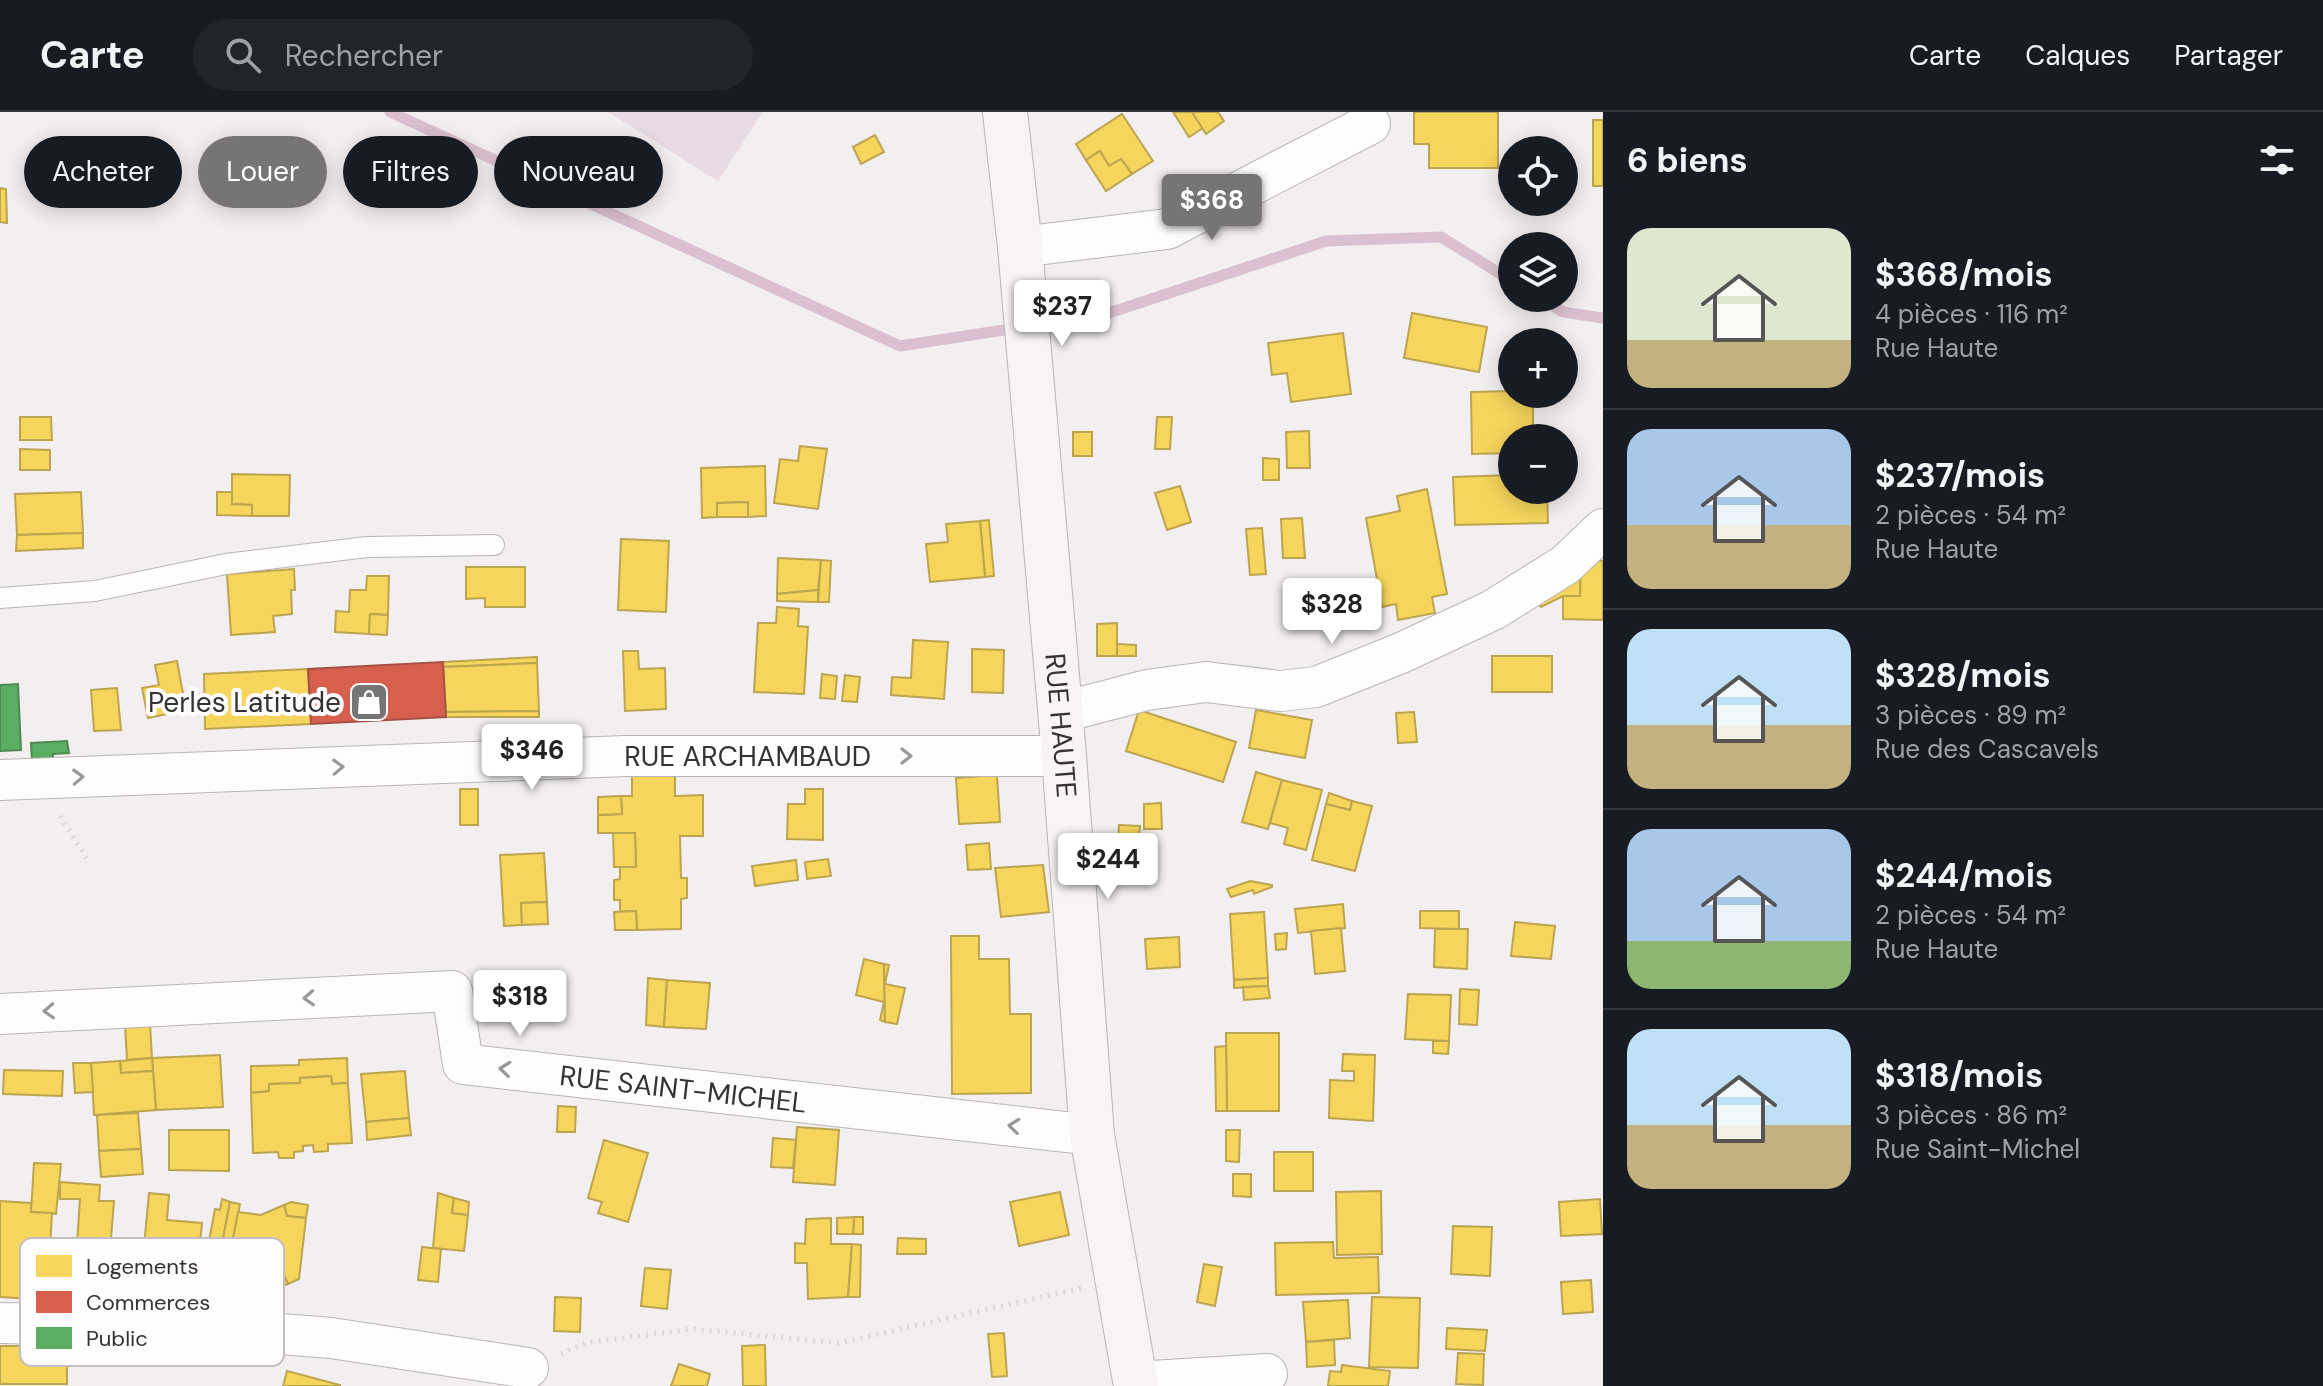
<!DOCTYPE html>
<html lang="fr">
<head>
<meta charset="utf-8">
<style>
	:root { --surface:#171b24; --page:#20242c; --text:#f1f3f6; --muted:#9ea1a6; --line:#363941; --accent:#777476 }
	body { margin:0; font-family:"DM Sans",sans-serif; background:var(--page); color:var(--text); height:100vh; display:flex; flex-direction:column; font-size:30px; white-space:nowrap }
	* { box-sizing:border-box; margin:0 }
	p { font-size:26px; color:var(--muted) }
	.icon { flex:none; width:44px; height:44px; fill:none; stroke:currentColor; stroke-width:2; stroke-linecap:round; stroke-linejoin:round }
	.map { position:relative; flex:1; overflow:hidden }
	.details { display:flex; flex-direction:column; background:var(--surface); width:720px }
	.details>* { flex:none }
	.guide { position:absolute; left:24px; top:24px; width:760px; height:72px; display:flex; gap:16px }
	.tools { position:absolute; left:1498px; top:24px; display:grid; gap:16px }
	.tools a { display:grid; place-items:center; width:80px; height:80px; border-radius:50%; background:var(--surface); box-shadow:0 4px 20px #0003; font-size:40px }
	.price { position:absolute; translate:-50% -68px; padding:0 18px; border-radius:8px; background:#fff; color:#222; font-size:26px; line-height:52px; filter:drop-shadow(0 2px 4px #0008) }
	.price::after { content:''; position:absolute; left:50%; top:48px; width:24px; height:18px; margin-left:-12px; background:inherit; clip-path:polygon(0 0,100% 0,50% 100%) }
	.price.selected { background:var(--accent); color:#fff }
	ul { padding:0; list-style:none }
	li { display:flex; align-items:center; gap:24px; height:200px; padding:0 24px }
	li+li { border-top:2px solid var(--line) }
	li span { display:grid; place-items:center; flex:none; width:224px; height:160px; border-radius:24px; color:#555 }
	li>.icon { margin-inline-start:auto }
	span .icon { width:96px; height:96px; fill:#fffc; stroke-width:1 }
	li b { font-size:34px }
	h2 { display:flex; justify-content:space-between; align-items:center; height:96px; padding:0 24px; font-size:34px }
	.pill { padding:0 28px; border-radius:36px; background:var(--surface); box-shadow:0 4px 20px #0003; font-size:28px; line-height:72px }
	.pill.selected { background:var(--accent); color:#fff }
	header { display:flex; align-items:center; gap:48px; box-sizing:border-box; height:112px; padding:0 40px; background:var(--surface); border-bottom:2px solid var(--line) }
	header strong { font-size:38px }
	nav { display:flex; gap:44px; margin-inline-start:auto; font-size:28px }
	.search { width:560px; height:72px; background:var(--page); display:flex; align-items:center; gap:20px; box-sizing:border-box; padding:0 28px; border-radius:44px; color:var(--muted); font-size:30px }
	main { display:flex; flex:1; min-height:0 }
	.map>svg:first-child { display:block }
	.green { fill:#e9dbe3 }
	.homes { fill:#f6d55c; stroke:#bca450; stroke-width:2 }
	.shops { fill:#d6604d; stroke:#a55245; stroke-width:2 }
	.public { fill:#5aae61; stroke:#4f8953; stroke-width:2 }
	.lines { fill:none; stroke-linecap:round; stroke-linejoin:round }
	.stream { stroke:#dbc1cf; stroke-width:11 }
	.service-casing { stroke:#b8b5b6; stroke-width:22 }
	.minor-casing { stroke:#b8b5b6; stroke-width:42 }
	.secondary-casing { stroke:#b8b5b6; stroke-width:46 }
	.path { stroke:#d8d6d8; stroke-width:5; stroke-dasharray:2 6; stroke-linecap:butt }
	.service { stroke:#fdfdfd; stroke-width:20 }
	.minor { stroke:#fdfdfd; stroke-width:40 }
	.secondary { stroke:#f8f4f6; stroke-width:44 }
	.oneway { stroke:#989898 }
	.labels { text-anchor:middle; dominant-baseline:central; stroke-width:8; stroke-linejoin:round; paint-order:stroke }
	.poi-label { font-size:28px; fill:#343233; stroke:#fffcfe; text-anchor:end }
	.street-label { font-size:28px; fill:#343233; stroke:#fffcfe }
	.key { fill:#fffcfe; stroke:#c2bfc1; stroke-width:2 }
	.key-label { font-size:22px; fill:#343233 }
</style>
</head>
<body>
<header>
<strong>Carte</strong>
<div class="search"><svg class="icon" aria-label="search" viewBox="0 0 24 24"><circle cx="10" cy="10" r="6"/><path d="M15 15l6 6"/></svg>Rechercher</div>
<nav><a>Carte</a><a>Calques</a><a>Partager</a></nav>
</header>
<main>
<div class="map">
<svg width="1603" height="1274" viewBox="0 0 1603 1274">
	<rect width="100%" height="100%" fill="#f3eff1"/>
	<polygon class="green" points="608,0 763,0 718,69"/>
	<g class="homes">
		<polygon points="1173,0 1192,0 1203,16 1189,25"/>
		<polygon points="1192,0 1218,0 1224,9 1206,22"/>
		<polygon points="1414,0 1498,0 1498,56 1429,56 1429,32 1414,32"/>
		<polygon points="1122,2 1153,49 1132,62 1121,47 1109,54 1100,39 1086,48 1076,32"/>
		<rect x="1593" y="8" width="10" height="66"/>
		<polygon points="875,23 884,40 861,52 853,35"/>
		<polygon points="1100,39 1109,54 1121,47 1132,62 1106,79 1086,48"/>
		<polygon points="0,76 6,77 7,111 0,110"/>
		<polygon points="1412,201 1487,215 1479,260 1404,246"/>
		<polygon points="1343,221 1351,282 1291,290 1287,261 1272,263 1268,231"/>
		<polygon points="1512,279 1512,282 1533,282 1533,326 1512,326 1512,341 1472,342 1471,280"/>
		<polygon points="20,305 51,305 52,328 20,328"/>
		<polygon points="1157,305 1172,305 1170,337 1155,337"/>
		<polygon points="1309,319 1310,356 1287,356 1286,320"/>
		<rect x="1073" y="320" width="19" height="24"/>
		<polygon points="800,334 827,337 818,397 774,391 780,347 798,349"/>
		<polygon points="20,337 50,338 50,358 20,358"/>
		<polygon points="1263,346 1279,347 1279,368 1263,368"/>
		<polygon points="765,354 766,404 748,405 748,390 717,391 717,405 702,406 701,356"/>
		<polygon points="232,362 290,363 289,404 252,404 252,393 232,392"/>
		<polygon points="1512,363 1512,378 1547,378 1548,411 1455,413 1453,365"/>
		<polygon points="1180,374 1191,410 1167,418 1155,381"/>
		<polygon points="1427,377 1447,482 1432,485 1435,501 1398,508 1396,492 1382,495 1366,406 1400,399 1397,384"/>
		<polygon points="81,380 83,421 17,423 15,382"/>
		<polygon points="217,380 232,380 232,392 252,393 252,404 217,403"/>
		<polygon points="748,390 748,405 717,405 717,391"/>
		<polygon points="1302,406 1305,446 1283,446 1281,407"/>
		<polygon points="989,408 994,464 985,465 980,409"/>
		<polygon points="980,409 985,465 930,470 926,432 948,430 946,412"/>
		<polygon points="1262,416 1266,462 1250,463 1246,417"/>
		<polygon points="83,421 83,436 16,439 17,423"/>
		<polygon points="621,427 669,429 666,500 618,498"/>
		<polygon points="778,446 821,448 818,478 777,482"/>
		<polygon points="821,448 831,449 829,490 818,490"/>
		<polygon points="1581,448 1580,484 1563,484 1541,495 1532,481"/>
		<polygon points="1581,448 1603,449 1603,508 1563,507 1563,484 1580,484"/>
		<polygon points="466,455 525,455 525,495 485,495 485,486 466,487"/>
		<polygon points="294,457 295,478 291,478 292,502 273,504 275,520 231,523 227,462"/>
		<polygon points="367,464 389,464 388,503 370,502 369,522 335,520 336,499 349,500 350,478 366,478"/>
		<polygon points="818,478 818,490 777,489 777,482"/>
		<polygon points="777,495 799,497 798,514 808,515 804,582 754,580 758,511 776,511"/>
		<polygon points="370,502 388,503 387,523 369,522"/>
		<polygon points="1117,511 1117,544 1097,544 1097,512"/>
		<polygon points="913,528 948,530 944,587 891,583 892,565 911,566"/>
		<polygon points="1117,532 1136,533 1136,544 1117,544"/>
		<polygon points="972,537 1004,538 1003,581 972,580"/>
		<polygon points="623,539 638,539 639,557 665,556 666,597 625,599"/>
		<rect x="1492" y="544" width="60" height="36"/>
		<polygon points="537,545 537,551 443,555 443,550"/>
		<polygon points="177,549 186,598 148,606 142,576 159,573 155,553"/>
		<polygon points="537,551 539,599 446,600 443,555"/>
		<polygon points="308,557 311,612 205,617 204,562"/>
		<polygon points="822,562 837,564 835,587 820,586"/>
		<polygon points="845,563 860,565 857,590 842,589"/>
		<polygon points="117,576 121,618 94,619 91,578"/>
		<polygon points="1139,598 1236,630 1223,670 1126,639"/>
		<polygon points="1256,598 1312,608 1305,646 1249,636"/>
		<polygon points="539,599 539,605 446,605 446,600"/>
		<polygon points="1414,600 1417,630 1398,631 1396,601"/>
		<polygon points="675,660 675,684 703,683 703,724 680,724 681,766 687,766 687,786 681,787 681,817 637,818 636,799 620,800 620,788 614,788 614,768 620,767 620,755 636,755 635,721 598,721 598,703 622,702 621,684 632,684 632,661"/>
		<polygon points="1256,660 1282,668 1268,717 1242,710"/>
		<polygon points="997,663 1000,710 959,712 956,666"/>
		<polygon points="1282,668 1322,678 1306,738 1284,732 1288,716 1270,711"/>
		<rect x="460" y="677" width="18" height="36"/>
		<polygon points="805,677 823,677 823,728 787,727 788,692 805,692"/>
		<polygon points="1329,681 1352,689 1350,698 1326,692"/>
		<polygon points="621,684 622,702 598,703 598,685"/>
		<polygon points="1352,689 1372,694 1355,759 1312,748 1326,692 1350,698"/>
		<polygon points="1161,691 1162,717 1144,717 1144,692"/>
		<polygon points="1119,713 1140,714 1138,742 1117,741"/>
		<polygon points="613,721 635,721 636,755 614,755"/>
		<polygon points="989,731 991,757 968,758 966,733"/>
		<polygon points="544,741 547,790 521,791 522,813 504,814 500,743"/>
		<polygon points="828,747 831,764 807,767 805,750"/>
		<polygon points="796,748 798,768 755,774 752,754"/>
		<polygon points="1043,753 1049,800 1001,805 995,756"/>
		<polygon points="1250,769 1272,773 1272,775 1254,782 1253,778 1231,785 1227,777"/>
		<polygon points="547,790 548,812 522,813 521,791"/>
		<polygon points="1343,792 1345,816 1298,821 1295,797"/>
		<polygon points="636,799 637,818 615,818 614,800"/>
		<polygon points="1420,799 1459,799 1459,817 1420,816"/>
		<polygon points="1264,800 1268,866 1234,868 1230,802"/>
		<polygon points="1515,810 1555,814 1551,847 1511,844"/>
		<polygon points="1341,816 1345,859 1315,862 1311,819"/>
		<polygon points="1435,817 1468,817 1467,857 1434,855"/>
		<polygon points="1287,821 1286,837 1276,838 1275,822"/>
		<polygon points="951,824 979,824 979,847 1009,847 1010,902 1031,902 1031,981 952,982"/>
		<polygon points="1179,825 1180,855 1147,857 1145,827"/>
		<polygon points="864,847 884,852 885,910 880,908 884,890 856,883"/>
		<polygon points="884,852 889,853 885,872 905,876 897,912 885,910"/>
		<polygon points="648,866 667,868 664,915 646,913"/>
		<polygon points="1268,866 1268,874 1234,876 1234,868"/>
		<polygon points="667,868 710,871 706,917 664,915"/>
		<polygon points="1268,874 1270,886 1244,888 1243,875"/>
		<polygon points="1460,877 1479,878 1477,913 1459,912"/>
		<polygon points="1408,882 1451,883 1449,929 1405,927"/>
		<polygon points="150,912 152,946 127,948 125,913"/>
		<polygon points="1226,921 1279,921 1279,999 1227,999"/>
		<polygon points="1433,929 1449,929 1448,942 1433,941"/>
		<polygon points="1226,934 1227,999 1216,999 1215,935"/>
		<polygon points="1343,942 1375,943 1373,1009 1329,1006 1330,968 1354,969 1354,959 1342,959"/>
		<polygon points="220,943 223,995 156,998 152,946"/>
		<polygon points="152,946 153,959 121,961 120,949"/>
		<polygon points="347,946 348,971 332,972 331,964 300,966 300,971 269,972 269,979 251,981 251,954 299,953 299,948"/>
		<polygon points="120,949 121,961 153,959 156,998 94,1003 91,951"/>
		<polygon points="73,951 91,951 93,980 75,981"/>
		<polygon points="4,958 63,959 62,984 3,982"/>
		<polygon points="405,959 409,1006 366,1010 361,962"/>
		<polygon points="331,964 332,972 348,971 352,1031 328,1032 328,1039 314,1040 313,1033 303,1034 303,1039 294,1040 294,1046 279,1046 278,1040 253,1041 251,981 269,979 269,972 300,971 300,966"/>
		<polygon points="558,994 576,995 575,1020 557,1020"/>
		<polygon points="138,1001 141,1037 99,1039 97,1003"/>
		<polygon points="409,1006 411,1023 367,1028 366,1010"/>
		<polygon points="797,1015 839,1018 835,1073 793,1070"/>
		<polygon points="169,1018 229,1018 229,1059 169,1058"/>
		<polygon points="1226,1018 1240,1018 1239,1050 1226,1049"/>
		<polygon points="773,1026 796,1028 793,1056 771,1055"/>
		<polygon points="604,1028 648,1041 628,1110 598,1101 602,1090 588,1086"/>
		<polygon points="141,1037 143,1062 101,1065 99,1039"/>
		<rect x="1274" y="1040" width="39" height="39"/>
		<polygon points="34,1051 61,1052 56,1102 31,1100"/>
		<polygon points="1233,1062 1251,1062 1251,1085 1233,1084"/>
		<polygon points="60,1070 100,1073 99,1089 114,1089 110,1139 77,1132 80,1087 60,1087"/>
		<polygon points="1381,1079 1382,1142 1337,1143 1336,1080"/>
		<polygon points="1060,1080 1069,1123 1019,1134 1010,1090"/>
		<polygon points="149,1081 169,1083 167,1108 202,1111 198,1150 143,1145"/>
		<polygon points="438,1081 454,1086 452,1101 468,1103 464,1139 433,1136"/>
		<polygon points="454,1086 469,1090 468,1103 452,1101"/>
		<polygon points="222,1087 230,1090 218,1153 205,1150 215,1097 220,1098"/>
		<polygon points="1600,1087 1602,1122 1561,1124 1559,1090"/>
		<polygon points="0,1089 31,1091 31,1100 52,1101 47,1188 0,1185"/>
		<polygon points="230,1090 240,1092 228,1154 218,1153"/>
		<polygon points="291,1090 308,1093 306,1106 287,1104 284,1093"/>
		<polygon points="284,1093 287,1104 306,1106 299,1167 288,1172 282,1159 263,1157 261,1173 225,1168 238,1100 261,1103"/>
		<polygon points="854,1105 863,1105 863,1122 853,1122"/>
		<polygon points="854,1105 853,1122 837,1122 837,1106"/>
		<polygon points="831,1106 831,1132 852,1132 848,1185 808,1187 807,1151 795,1151 795,1131 805,1132 806,1107"/>
		<polygon points="1453,1114 1492,1115 1490,1164 1451,1162"/>
		<polygon points="898,1126 926,1127 926,1142 897,1142"/>
		<polygon points="1333,1130 1334,1146 1378,1145 1379,1181 1276,1183 1275,1131"/>
		<polygon points="852,1132 861,1133 860,1185 848,1185"/>
		<polygon points="422,1135 441,1137 438,1170 418,1168"/>
		<polygon points="1204,1152 1222,1155 1215,1194 1197,1190"/>
		<polygon points="645,1156 671,1158 667,1197 641,1194"/>
		<polygon points="263,1157 282,1159 288,1172 280,1175 261,1173"/>
		<polygon points="1591,1168 1593,1200 1563,1202 1561,1170"/>
		<polygon points="555,1185 581,1186 580,1220 554,1219"/>
		<polygon points="1372,1185 1420,1186 1418,1256 1369,1255"/>
		<polygon points="1348,1188 1350,1226 1306,1230 1303,1190"/>
		<polygon points="1447,1216 1487,1218 1485,1239 1446,1237"/>
		<polygon points="1004,1221 1007,1264 992,1265 988,1222"/>
		<polygon points="1334,1228 1335,1253 1307,1255 1306,1230"/>
		<polygon points="765,1233 766,1274 743,1274 742,1234"/>
		<rect x="0" y="1234" width="67" height="38"/>
		<polygon points="1458,1241 1484,1242 1483,1273 1456,1272"/>
		<polygon points="679,1252 710,1262 707,1274 671,1274"/>
		<polygon points="1342,1253 1390,1259 1388,1274 1328,1274 1330,1259 1341,1260"/>
		<polygon points="287,1259 340,1273 340,1274 283,1274"/>
	</g>
	<polygon class="shops" points="443,550 446,605 311,612 308,557"/>
	<g class="public">
		<polygon points="18,572 21,638 0,639 0,573"/>
		<polygon points="67,629 69,641 53,642 53,647 32,649 31,631"/>
	</g>
	<g class="lines">
		<g class="stream">
			<polyline points="390,0 900,234 1017,216"/>
			<polyline points="1540,186 1563,200 1603,206"/>
			<polyline points="1033,213 1109,201 1326,129 1441,125 1512,169"/>
		</g>
		<g class="service-casing">
			<polyline id="service" points="0,486 95,479 226,452 367,435 494,433"/>
		</g>
		<g class="minor-casing">
			<g id="minor">
				<polyline points="1020,135 1167,117 1370,12"/>
				<polyline points="1059,601 1147,578 1206,570 1280,579 1316,575 1401,541 1493,498 1565,453 1603,417"/>
				<path id="s1" d="M0,668L626,644H1064"/>
				<path id="s2" d="M0,902L452,879L463,952L1092,1023"/>
				<polyline points="0,1211 194,1215 331,1226 528,1256"/>
				<polyline points="1135,1270 1267,1262"/>
			</g>
		</g>
		<g class="secondary-casing">
			<g id="secondary">
				<path id="s3" d="M1005,0L1020,135L1064,644L1092,1023L1136,1274"/>
			</g>
		</g>
		<g class="path">
			<polyline points="60,704 88,748"/>
			<polyline points="561,1242 585,1231 692,1217 839,1231 1081,1176"/>
		</g>
		<use href="#service" class="service"/>
		<use href="#minor" class="minor"/>
		<use href="#secondary" class="secondary"/>
	</g>
	<defs><path id="oneway-chevron" d="M-2-3.5L2.5 0L-2 3.5" fill="none" stroke-width="1.6" stroke-linecap="round" stroke-linejoin="round" transform="scale(2)"/></defs>
	<g class="oneway">
		<use href="#oneway-chevron" transform="translate(906 644)"/>
		<use href="#oneway-chevron" transform="translate(338 655) rotate(-2)"/>
		<use href="#oneway-chevron" transform="translate(78 665) rotate(-2)"/>
		<use href="#oneway-chevron" transform="translate(309 886) rotate(177)"/>
		<use href="#oneway-chevron" transform="translate(49 899) rotate(177)"/>
		<use href="#oneway-chevron" transform="translate(505 957) rotate(-174)"/>
		<use href="#oneway-chevron" transform="translate(1014 1014) rotate(-174)"/>
	</g>
	<defs>
		<g id="shop-square" transform="scale(2)"><rect x="-9" y="-9" width="18" height="18" rx="4" fill="#777476" stroke="#fffcfe"/><path d="M-5-2.5h2.3a2.7 3.5 0 0 1 5.4 0H5L5.5 6h-11ZM-1.5-2.5h3a1.5 2.3 0 0 0-3 0Z" fill="#fff"/></g>
	</defs>
	<g fill-rule="evenodd">
		<use href="#shop-square" x="369" y="590"/>
	</g>
	<g class="labels">
		<g class="poi-label">
			<text x="341" y="590">Perles Latitude</text>
		</g>
		<g class="street-label">
			<text stroke="none"><textPath href="#s3" startOffset="616">RUE HAUTE</textPath></text>
			<text stroke="none"><textPath href="#s1" startOffset="748">RUE ARCHAMBAUD</textPath></text>
			<text stroke="none"><textPath href="#s2" startOffset="748">RUE SAINT-MICHEL</textPath></text>
		</g>
	</g>
	<rect x="20" y="1126" width="264" height="128" rx="12" class="key"/>
	<rect x="36" y="1143" width="36" height="22" fill="#f6d55c"/>
	<rect x="36" y="1179" width="36" height="22" fill="#d6604d"/>
	<rect x="36" y="1215" width="36" height="22" fill="#5aae61"/>
	<g class="key-label">
		<text x="86" y="1162">Logements</text>
		<text x="86" y="1198">Commerces</text>
		<text x="86" y="1234">Public</text>
	</g>
</svg>
<div class="tools">
<a><svg class="icon" aria-label="locate" viewBox="0 0 24 24"><circle cx="12" cy="12" r="6"/><path d="M12 2v4M12 18v4M2 12h4M18 12h4"/></svg></a>
<a><svg class="icon" aria-label="layers" viewBox="0 0 24 24"><path d="M12 4l9 5-9 5-9-5zM3 14l9 5 9-5"/></svg></a>
<a>+</a>
<a>−</a>
</div>
<b class="price selected" style="left:1212px;top:130px">$368</b>
<b class="price" style="left:1062px;top:236px">$237</b>
<b class="price" style="left:1332px;top:534px">$328</b>
<b class="price" style="left:532px;top:680px">$346</b>
<b class="price" style="left:1108px;top:789px">$244</b>
<b class="price" style="left:520px;top:926px">$318</b>
<div class="guide">
<a class="pill">Acheter</a>
<a class="pill selected">Louer</a>
<a class="pill">Filtres</a>
<a class="pill">Nouveau</a>
</div>
</div>
<section class="details">
<h2>6 biens<svg class="icon" aria-label="filters" viewBox="0 0 24 24"><path d="M4 7h16M4 17h16"/><circle cx="9" cy="7" r="2"/><circle cx="15" cy="17" r="2"/></svg></h2>
<ul>
<li><span style="background:linear-gradient(#dfe7d0 70%,#c2b280 0)"><svg class="icon" aria-label="home" viewBox="0 0 24 24"><path d="M3 11l9-7 9 7M6 9v11h12V9"/></svg></span><div><b>$368/mois</b><p>4 pièces · 116 m²</p><p>Rue Haute</p></div></li>
<li><span style="background:linear-gradient(#a9c7e8 60%,#c2b280 0)"><svg class="icon" aria-label="home" viewBox="0 0 24 24"><path d="M3 11l9-7 9 7M6 9v11h12V9"/></svg></span><div><b>$237/mois</b><p>2 pièces · 54 m²</p><p>Rue Haute</p></div></li>
<li><span style="background:linear-gradient(#bfe0f5 60%,#c2b280 0)"><svg class="icon" aria-label="home" viewBox="0 0 24 24"><path d="M3 11l9-7 9 7M6 9v11h12V9"/></svg></span><div><b>$328/mois</b><p>3 pièces · 89 m²</p><p>Rue des Cascavels</p></div></li>
<li><span style="background:linear-gradient(#a9c7e8 70%,#8fb573 0)"><svg class="icon" aria-label="home" viewBox="0 0 24 24"><path d="M3 11l9-7 9 7M6 9v11h12V9"/></svg></span><div><b>$244/mois</b><p>2 pièces · 54 m²</p><p>Rue Haute</p></div></li>
<li><span style="background:linear-gradient(#bfe0f5 60%,#c2b280 0)"><svg class="icon" aria-label="home" viewBox="0 0 24 24"><path d="M3 11l9-7 9 7M6 9v11h12V9"/></svg></span><div><b>$318/mois</b><p>3 pièces · 86 m²</p><p>Rue Saint-Michel</p></div></li>
</ul>
</section>
</main>
</body>
</html>
